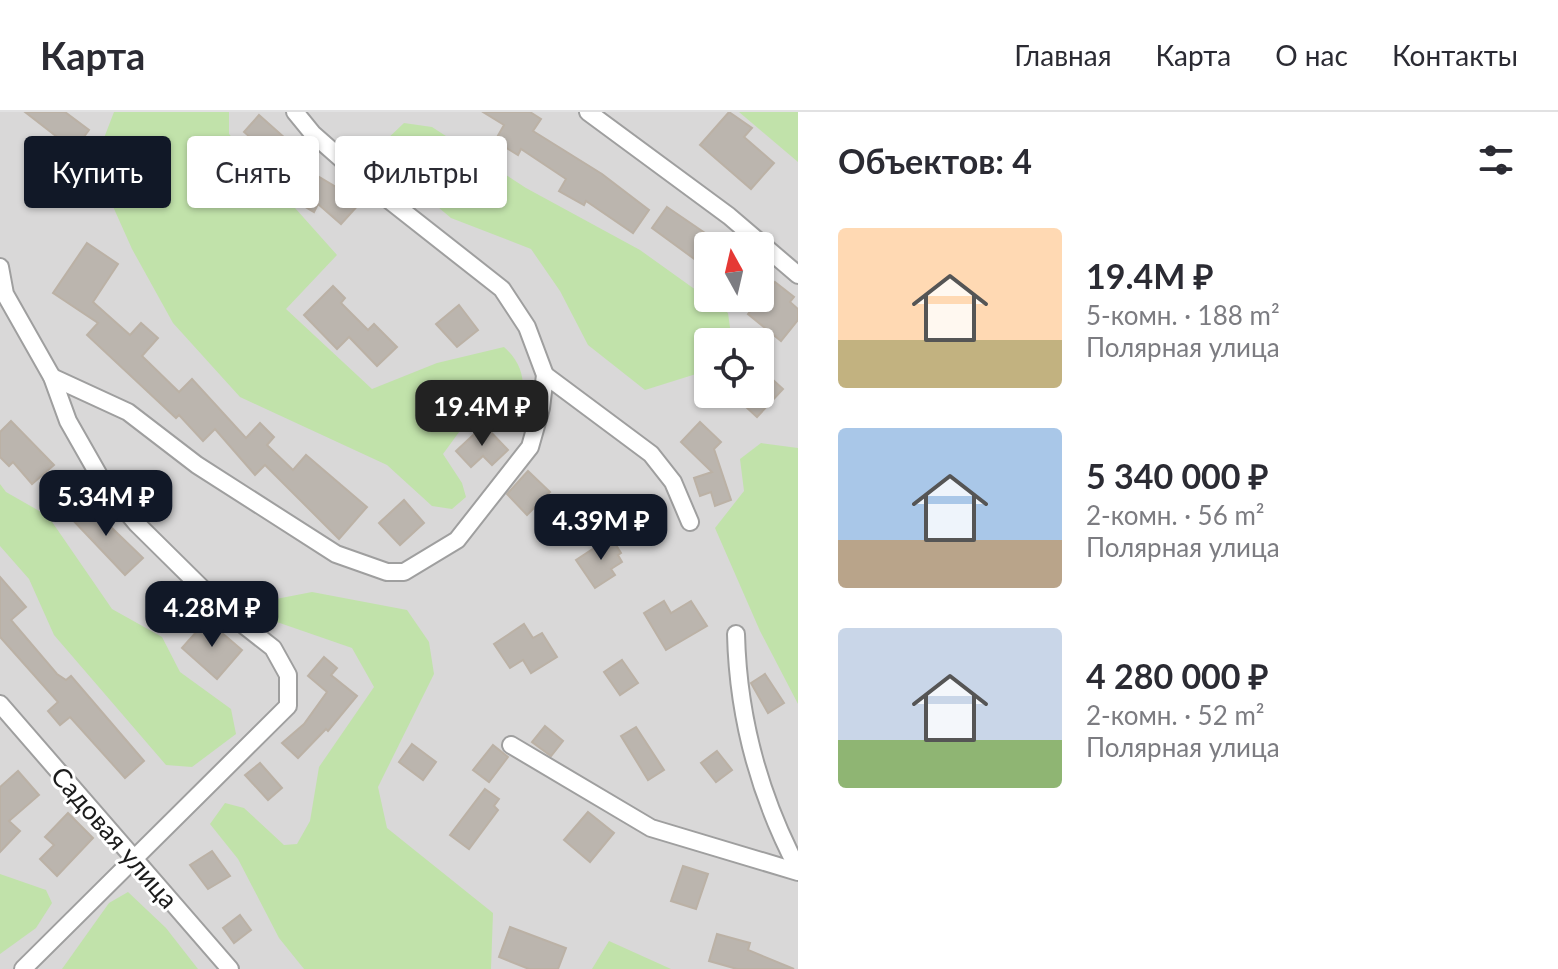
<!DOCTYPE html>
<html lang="ru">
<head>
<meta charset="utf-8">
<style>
	:root { --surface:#fff; --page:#f7f7f7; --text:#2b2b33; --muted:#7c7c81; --line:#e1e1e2; --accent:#111827 }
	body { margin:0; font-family:Lato,sans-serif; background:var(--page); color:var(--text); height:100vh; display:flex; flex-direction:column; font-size:30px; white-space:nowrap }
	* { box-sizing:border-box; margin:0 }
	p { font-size:26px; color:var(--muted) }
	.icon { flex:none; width:44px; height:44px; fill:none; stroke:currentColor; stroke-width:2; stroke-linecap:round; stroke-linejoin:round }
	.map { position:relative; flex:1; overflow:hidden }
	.panel { display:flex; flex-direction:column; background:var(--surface); width:760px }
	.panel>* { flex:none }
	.guide { position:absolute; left:24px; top:24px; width:654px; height:72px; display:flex; gap:16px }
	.needle { width:52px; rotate:352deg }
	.buttons { position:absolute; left:694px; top:120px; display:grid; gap:16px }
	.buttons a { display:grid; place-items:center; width:80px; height:80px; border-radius:8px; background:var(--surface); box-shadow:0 2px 6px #0004; font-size:40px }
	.price { position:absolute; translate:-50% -68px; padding:0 18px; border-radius:16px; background:var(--accent); color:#fff; font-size:26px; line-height:52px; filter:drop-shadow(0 2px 4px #0008) }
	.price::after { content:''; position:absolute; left:50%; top:48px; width:24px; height:18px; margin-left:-12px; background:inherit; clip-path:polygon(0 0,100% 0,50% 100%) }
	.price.active { background:#222; color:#fff }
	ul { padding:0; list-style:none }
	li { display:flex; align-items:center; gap:24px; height:200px; padding:0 40px }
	li span { display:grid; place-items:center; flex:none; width:224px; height:160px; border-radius:8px; color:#555 }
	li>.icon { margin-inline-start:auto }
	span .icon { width:96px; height:96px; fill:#fffc; stroke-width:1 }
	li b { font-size:34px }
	h2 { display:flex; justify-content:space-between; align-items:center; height:96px; padding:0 40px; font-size:34px }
	.chip { padding:0 28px; border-radius:8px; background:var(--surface); box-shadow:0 2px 6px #0004; font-size:28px; line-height:72px }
	.chip.active { background:var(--accent); color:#fff }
	header { display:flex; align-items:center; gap:48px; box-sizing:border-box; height:112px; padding:0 40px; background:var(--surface); border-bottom:2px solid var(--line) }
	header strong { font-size:38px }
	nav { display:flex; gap:44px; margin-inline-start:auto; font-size:28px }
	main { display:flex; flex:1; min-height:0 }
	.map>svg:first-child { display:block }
	.residential { fill:#d9d8d8; fill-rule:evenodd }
	.grass { fill:#c1e2aa }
	.building { fill:#bbb5ae; stroke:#bbb1a5; stroke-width:2 }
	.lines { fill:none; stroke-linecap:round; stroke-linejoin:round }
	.street-casing { stroke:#9f9f9f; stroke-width:20 }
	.street { stroke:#fff; stroke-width:16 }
	.labels { text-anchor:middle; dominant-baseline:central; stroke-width:6; stroke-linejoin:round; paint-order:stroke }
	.street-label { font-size:26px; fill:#1b1b1b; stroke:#fff }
</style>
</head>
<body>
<header>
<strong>Карта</strong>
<nav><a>Главная</a><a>Карта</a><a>О нас</a><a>Контакты</a></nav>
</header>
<main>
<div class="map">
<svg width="798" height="857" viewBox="0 0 798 857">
	<rect width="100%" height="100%" fill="#ebe9e1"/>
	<path class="residential" d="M0,0H798V857H0ZM708,134H760V186H708ZM708,230H760V282H708Z"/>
	<g class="grass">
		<path d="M114,0H229V22L337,143L286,197L372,277L437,251L504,235C530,258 525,285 515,315L497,300L473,301L443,342L462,371L466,385L452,397L432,394L387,353L240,285L173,211L132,137L94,52Z"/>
		<polygon points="739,0 798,0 798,50"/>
		<polygon points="404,11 432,15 526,76 640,138 728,201 732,230 708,230 708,253 696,262 645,278 588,233 560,179 531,137 451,106 388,53 383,31"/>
		<polygon points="761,331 798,336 798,592 760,519 715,416 744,379 740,347"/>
		<polygon points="0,372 6,380 48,404 112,497 162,525 180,560 231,597 236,622 192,655 166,653 54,523 29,467 0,434"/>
		<polygon points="312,480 407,498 429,530 434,562 378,675 387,716 493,801 491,857 304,857 279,826 238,747 210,712 225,691 244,696 284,733 297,732 310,709 319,655 374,575 352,536 274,509 276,487"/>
		<polygon points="0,762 46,778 52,791 36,816 0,842"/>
		<polygon points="128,780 166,816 198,857 62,857 109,791"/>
		<polygon points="609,829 671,857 592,857"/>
	</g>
	<g class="building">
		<polygon points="25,0 65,0 89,18 74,38"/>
		<polygon points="483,0 530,0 541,7 533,19 602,62 649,98 633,121 586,89 584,93 559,79 566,67 521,37 518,43 495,29 504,13"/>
		<polygon points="729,0 752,16 744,25 774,51 751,77 700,33"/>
		<polygon points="259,3 285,26 271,43 244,20"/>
		<polygon points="47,53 69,77 53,91 32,66"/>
		<polygon points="301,54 361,90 341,112 318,92 314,100 285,83"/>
		<polygon points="667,95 724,134 708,134 708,157 652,116"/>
		<polygon points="87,131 118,152 93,190 130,223 141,211 158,226 142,244 179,280 192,267 246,326 260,311 274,325 267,333 293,358 306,343 367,395 339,427 265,353 255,363 215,317 203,329 179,303 176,306 87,223 98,211 53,181"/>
		<polygon points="775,170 794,185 790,190 798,197 798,208 781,229 748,202"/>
		<polygon points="333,174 345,186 341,191 368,218 374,212 397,235 377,254 349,225 337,237 304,203"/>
		<polygon points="459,193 478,218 457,235 436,212"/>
		<polygon points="760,256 783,277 757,305 732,282 760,282"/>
		<polygon points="11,309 54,353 32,372 13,350 9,354 0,345 0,320"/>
		<polygon points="700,310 721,330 714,337 731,388 715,394 711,380 700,384 694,366 712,360 681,330"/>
		<polygon points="484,313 508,338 492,353 483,344 471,355 456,339"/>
		<polygon points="528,359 550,380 527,403 507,382"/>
		<polygon points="404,388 424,411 400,433 379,411"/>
		<polygon points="84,389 143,446 125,463 69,404"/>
		<polygon points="611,425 621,441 618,443 622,450 611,457 615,463 595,476 576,448"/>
		<polygon points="0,465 26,495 11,508 57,562 66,568 71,564 144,649 125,666 70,605 60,613 48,599 58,590 0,525"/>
		<polygon points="664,489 671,501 691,489 707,514 666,538 644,501"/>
		<polygon points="207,508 242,538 217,567 182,536"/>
		<polygon points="524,512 533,526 542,521 557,545 531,561 523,548 510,556 494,532"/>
		<polygon points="324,545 337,556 331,563 357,584 328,619 326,617 298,646 282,631 304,612 327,580 308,564"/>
		<polygon points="622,548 638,571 620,583 604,560"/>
		<polygon points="765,562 784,591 768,601 751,571"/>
		<polygon points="545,614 563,629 551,644 532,630"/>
		<polygon points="636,615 664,658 648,668 621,624"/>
		<polygon points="412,632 436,650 423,668 399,650"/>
		<polygon points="493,633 508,645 489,670 473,658"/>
		<polygon points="717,639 732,658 716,670 701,651"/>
		<polygon points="260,651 282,676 268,688 245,663"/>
		<polygon points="18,659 39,683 9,709 20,719 0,740 0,675"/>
		<polygon points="485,677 499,687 494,694 498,698 469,737 450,723"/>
		<polygon points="588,700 614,721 590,750 564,728"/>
		<polygon points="68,701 93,726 57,764 40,747 54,733 45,725"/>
		<polygon points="212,739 230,764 208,777 190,753"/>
		<polygon points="683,754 708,762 696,797 671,789"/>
		<polygon points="240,803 251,818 234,831 223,816"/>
		<polygon points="510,815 566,836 558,857 529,857 499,845"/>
		<polygon points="717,822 750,831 748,838 794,857 737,857 709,849"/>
	</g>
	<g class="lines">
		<g class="street-casing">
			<g id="street">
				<polyline points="588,0 729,104 798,163"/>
				<polyline points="0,155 5,182 52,265 68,309 105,374 137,412 222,496 273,536 288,563 288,594 23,857"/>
				<polyline points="545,263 651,342 673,370 690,410"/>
				<polyline points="52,265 128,300 197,353 336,442 387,460 404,460 457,428 530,335 541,296 545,263 527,215 502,177 380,81 313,22 295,0"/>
				<path d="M736,522C738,605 759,683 798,757"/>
				<polyline points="0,592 230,857"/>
				<polyline points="511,633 651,716 798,760"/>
			</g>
		</g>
		<use href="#street" class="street"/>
	</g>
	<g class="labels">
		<g class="street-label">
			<text transform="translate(115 725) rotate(49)">Садовая улица</text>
		</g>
	</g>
</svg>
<div class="buttons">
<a><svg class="needle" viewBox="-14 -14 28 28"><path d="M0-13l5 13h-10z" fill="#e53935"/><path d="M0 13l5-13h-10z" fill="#7c7c81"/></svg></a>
<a><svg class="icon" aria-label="locate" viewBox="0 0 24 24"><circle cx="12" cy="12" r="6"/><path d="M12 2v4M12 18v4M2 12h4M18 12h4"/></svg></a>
</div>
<b class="price active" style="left:482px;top:336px">19.4M ₽</b>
<b class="price" style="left:106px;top:426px">5.34M ₽</b>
<b class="price" style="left:601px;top:450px">4.39M ₽</b>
<b class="price" style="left:212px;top:537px">4.28M ₽</b>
<div class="guide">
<a class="chip active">Купить</a>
<a class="chip">Снять</a>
<a class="chip">Фильтры</a>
</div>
</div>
<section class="panel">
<h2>Объектов: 4<svg class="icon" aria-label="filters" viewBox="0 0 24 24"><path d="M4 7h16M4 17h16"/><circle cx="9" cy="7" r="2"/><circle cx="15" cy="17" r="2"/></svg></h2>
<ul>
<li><span style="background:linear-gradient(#ffd9b3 70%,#c2b280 0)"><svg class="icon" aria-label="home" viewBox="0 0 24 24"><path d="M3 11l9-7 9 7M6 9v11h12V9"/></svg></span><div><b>19.4M ₽</b><p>5-комн. · 188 m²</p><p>Полярная улица</p></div></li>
<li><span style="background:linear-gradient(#a9c7e8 70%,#b9a48a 0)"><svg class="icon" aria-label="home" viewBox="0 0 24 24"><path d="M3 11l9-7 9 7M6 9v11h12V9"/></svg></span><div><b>5 340 000 ₽</b><p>2-комн. · 56 m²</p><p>Полярная улица</p></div></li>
<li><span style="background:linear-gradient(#c9d6e8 70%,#8fb573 0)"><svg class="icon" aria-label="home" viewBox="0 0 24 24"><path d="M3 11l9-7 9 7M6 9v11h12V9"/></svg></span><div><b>4 280 000 ₽</b><p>2-комн. · 52 m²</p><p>Полярная улица</p></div></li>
</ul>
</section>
</main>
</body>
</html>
